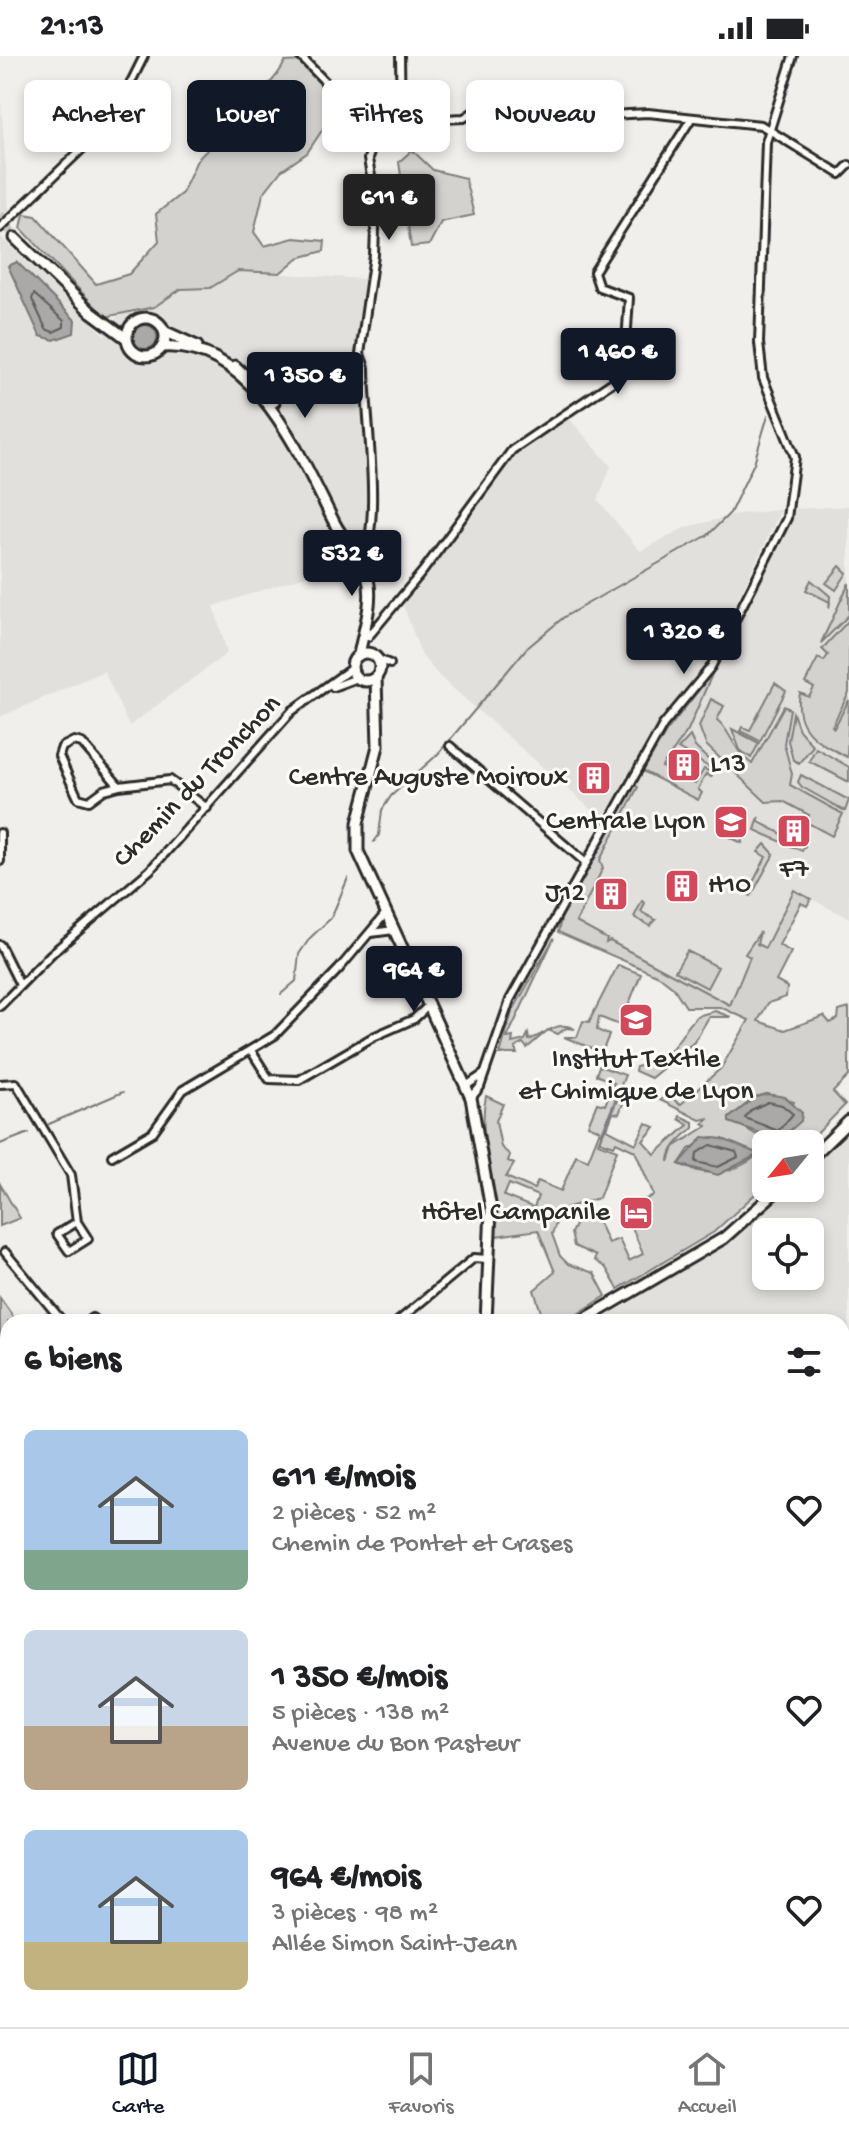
<!DOCTYPE html>
<html lang="fr">
<head>
<meta charset="utf-8">
<style>
	:root { --surface:#fff; --page:#f2f2f2; --text:#202124; --muted:#757577; --line:#e0e0e0; --accent:#111827 }
	body { margin:0; font-family:"Gochi Hand",sans-serif; background:var(--page); color:var(--text); height:100vh; display:flex; flex-direction:column; font-size:30px; white-space:nowrap }
	* { box-sizing:border-box; margin:0 }
	p { font-size:26px; color:var(--muted) }
	.icon { flex:none; width:44px; height:44px; fill:none; stroke:currentColor; stroke-width:2; stroke-linecap:round; stroke-linejoin:round }
	.map { position:relative; flex:1; overflow:hidden }
	.drawer { position:absolute; left:0px; top:1258px; width:850px; height:714px; display:flex; flex-direction:column; background:var(--surface); border-radius:24px 24px 0 0; box-shadow:0 4px 12px #0003 }
	.drawer>* { flex:none }
	.hud { position:absolute; left:24px; top:24px; width:802px; height:72px; display:flex; gap:16px }
	.needle { width:52px; rotate:240deg }
	.controls { position:absolute; left:752px; top:1074px; display:grid; gap:16px }
	.controls a { display:grid; place-items:center; width:72px; height:72px; border-radius:12px; background:var(--surface); box-shadow:0 4px 12px #0003; font-size:40px }
	.price { position:absolute; translate:-50% -68px; padding:0 18px; border-radius:8px; background:var(--accent); color:#fff; font-size:26px; line-height:52px; filter:drop-shadow(0 2px 4px #0008) }
	.price::after { content:''; position:absolute; left:50%; top:48px; width:24px; height:18px; margin-left:-12px; background:inherit; clip-path:polygon(0 0,100% 0,50% 100%) }
	.price.current { background:#222; color:#fff }
	ul { padding:0; list-style:none }
	li { display:flex; align-items:center; gap:24px; height:200px; padding:0 24px }
	li span { display:grid; place-items:center; flex:none; width:224px; height:160px; border-radius:12px; color:#555 }
	li>.icon { margin-inline-start:auto }
	span .icon { width:96px; height:96px; fill:#fffc; stroke-width:1 }
	li b { font-size:34px }
	h2 { display:flex; justify-content:space-between; align-items:center; height:96px; padding:0 24px; font-size:34px }
	.chip { padding:0 28px; border-radius:12px; background:var(--surface); box-shadow:0 4px 12px #0003; font-size:28px; line-height:72px }
	.chip.current { background:var(--accent); color:#fff }
	.status { display:flex; justify-content:space-between; align-items:center; height:56px; padding:0 40px; background:var(--surface); direction:ltr }
	.status svg { height:22px; fill:currentColor }
	.tab-bar { display:flex; justify-content:space-around; align-items:center; height:112px; border-top:2px solid var(--line); background:var(--surface); font-size:22px; color:var(--muted) }
	.tab-bar a { display:grid; justify-items:center; gap:4px }
	.tab-bar .current { color:var(--accent) }
	.map>svg:first-child { display:block }
	.built { fill:#e1e0dc; fill-rule:evenodd }
	.green { fill:#d3d2cf; stroke:#7f7e7d; stroke-width:2; fill-rule:evenodd }
	.water { fill:#aaa9a7; stroke:#777775; stroke-width:2 }
	.lines { fill:none; stroke-linecap:round; stroke-linejoin:round }
	.shore { stroke:#5e5d5d; stroke-width:2 }
	.stream { stroke:#777775; stroke-width:2 }
	.secondary-tunnel { stroke:#c9c8c5; stroke-width:9; stroke-dasharray:9 4.5; stroke-linecap:butt }
	.street-casing { stroke:#2b2b2b; stroke-width:12 }
	.secondary-casing { stroke:#2b2b2b; stroke-width:15 }
	.street { stroke:#fdfcf7; stroke-width:6 }
	.secondary { stroke:#fdfcf7; stroke-width:9 }
	.labels { text-anchor:middle; dominant-baseline:central; stroke-width:6; stroke-linejoin:round; paint-order:stroke }
	.poi-label { font-size:28px; fill:#2b2b2b; stroke:#fdfcf7; text-anchor:end }
	.street-label { font-size:28px; fill:#2b2b2b; stroke:#fdfcf7 }
</style>
</head>
<body>
<div class="status"><b>21:13</b><svg viewBox="0 0 49 12"><path d="M0 12V9h3v3zM5 12V6h3v6zM10 12V3h3v9zM15 12V0h3v12zM26 1h20v11H26zM47 4h2v5h-2z"/></svg></div>
<div class="map">
<svg width="849" height="1971" viewBox="0 0 849 1971">
	<rect width="100%" height="100%" fill="#f0efeb"/>
	<filter id="ink" filterUnits="userSpaceOnUse"><feTurbulence type="fractalNoise" baseFrequency=".0125" numOctaves="2"/><feDisplacementMap in="SourceGraphic" scale="16" xChannelSelector="R" yChannelSelector="G"/><feConvolveMatrix kernelMatrix="1 2 1 2 8 2 1 2 1" color-interpolation-filters="sRGB"/></filter>
	<g filter="url(#ink)">
		<g class="built">
			<polygon points="0,36 9,154 0,162"/>
			<polygon points="0,180 105,279 118,260 141,251 154,251 181,233 210,232 238,215 366,223 365,350 373,426 370,499 214,550 227,597 129,670 104,615 0,661"/>
			<polygon points="566,359 611,410 598,444 640,495 684,472 738,458 781,454 706,608 667,657 602,763 439,620 422,600 403,549 512,399 523,386"/>
			<polygon points="849,450 849,862 795,835 752,960 559,875 561,862 658,684 717,610 793,453"/>
			<path d="M849,1073V1336L842,1355V1266H597L729,1187L788,1132H810V1111ZM766,1176H810V1220H766Z"/>
		</g>
		<g class="green">
			<path d="M302,5L340,47L307,97L281,115L263,138L254,176L264,190L294,182L325,185L324,195L298,202L280,217L238,215L210,232L181,233L154,251L105,261L21,172L24,158L36,160L96,228L129,218L159,185L156,158L182,137L197,104L223,78L217,50L194,49L189,38C234,43 261,51 285,6Z"/>
			<polygon points="557,51 576,56 566,92 547,87"/>
			<polygon points="412,94 433,114 465,122 474,159 441,166 429,189 411,191 399,106"/>
			<polygon points="840,510 847,517 836,534 826,527"/>
			<polygon points="811,524 830,540 829,553 830,546 806,534"/>
			<polygon points="849,527 849,559 821,587"/>
			<path d="M849,564V637L832,670L834,672L849,644L847,701C818,686 793,674 800,637L809,641L814,632L805,627L818,602L824,605L828,599L822,593Z"/>
			<polygon points="713,616 688,674 662,711 695,728 704,713 713,717 711,721 706,718 698,733 702,737 698,744 643,715 666,676"/>
			<polygon points="775,627 786,635 760,685 740,675 742,671 750,674"/>
			<path d="M711,643L724,650L717,664C730,673 733,695 752,708L784,650L790,653L784,688L792,718L790,729L843,758L832,780L806,766L809,759L783,745L766,746L706,689L699,670Z"/>
			<polygon points="793,657 799,674 813,690 799,707 793,704 788,685"/>
			<polygon points="732,673 759,687 751,702 740,694"/>
			<polygon points="690,680 695,691 716,711 714,714 678,693"/>
			<polygon points="816,692 849,711 849,726 809,705"/>
			<polygon points="801,719 849,744 845,755 802,731 798,726"/>
			<path d="M633,728L638,731L600,804L603,812L576,866L607,883L606,887L610,885L730,949L750,901L745,898L760,876L757,888L765,892L794,834L811,843L807,850L801,847L779,889L791,896L776,925L787,931L786,941L768,947L758,965L785,974L824,960L830,967L838,963L839,955L849,952V1020L833,1036L845,1049L807,1088H766V1128L714,1176L618,1233L606,1212L594,1204L596,1200L574,1190L571,1177L576,1167L595,1158L608,1187L619,1183L629,1205L643,1198L625,1154L654,1139L635,1095L616,1086L614,1090L600,1085L619,1039L625,1042L619,1058L613,1057L607,1073L636,1088L646,1067L655,1071L643,1085L655,1098L688,1069L679,1063L680,1060L693,1066V1072C682,1082 669,1091 669,1106L674,1091L707,1070L703,1067L709,1062L700,1064L660,1044L668,1038L680,1049L721,1012L749,964L720,951H686L673,931L659,920L558,876L562,859ZM767,1038L794,1046L779,1084L755,1078L729,1062L756,1041ZM711,1081L759,1098C733,1119 708,1122 679,1108L689,1093Z"/>
			<polygon points="759,761 759,766 805,790 802,795 755,774"/>
			<polygon points="723,766 744,778 742,787 717,775"/>
			<polygon points="765,788 774,798 751,840 747,838 766,801 758,796"/>
			<polygon points="642,845 645,847 641,856 656,864 650,870 634,861"/>
			<path d="M554,882L507,982L513,981L512,987L525,984L528,978L529,984C546,978 559,963 575,973L566,972L558,978L548,974L527,992L523,987L515,992L517,998H500L512,956Z"/>
			<polygon points="687,895 718,911 707,932 675,915"/>
			<polygon points="618,909 641,918 622,965 629,968 627,972 599,961 597,974 609,979 600,1001 594,999 596,994 564,981 577,981 583,965 589,966"/>
			<path d="M715,955L731,961H709L694,986L651,1022L635,1015L636,1011C676,1003 674,984 697,960Z"/>
			<path d="M599,1010L625,1019L598,1087L617,1094L599,1142L566,1152L559,1159L552,1178L560,1200L568,1208L594,1217L606,1240L565,1266H544L534,1234L555,1216L538,1174L496,1180C499,1134 476,1085 486,1040L503,1048L496,1065L501,1091L510,1099L508,1105L514,1108L506,1121L534,1133L538,1125L561,1135L576,1099L588,1104L600,1074L588,1069L597,1047L605,1049L614,1027L596,1019ZM509,1128L538,1140L534,1152L504,1140Z"/>
			<polygon points="0,1128 20,1162 0,1170"/>
			<polygon points="0,1242 17,1266 8,1266 8,1492 0,1499"/>
			<polygon points="842,1665 849,1665 849,1971 0,1971 0,1781 7,1774 8,1763 8,1964 842,1964"/>
		</g>
		<g class="water">
			<polygon points="17,206 75,264 74,277 54,284 40,280 8,210"/>
			<circle cx="145" cy="281" r="12"/>
			<polygon points="767,1038 785,1041 802,1057 801,1065 779,1084 729,1066 729,1062 756,1041"/>
			<polygon points="703,1081 723,1083 759,1098 718,1119 679,1108"/>
		</g>
		<g class="lines">
			<g class="shore">
				<polygon points="34,238 64,265 64,271 53,276 46,273 32,243"/>
				<polygon points="768,1046 782,1049 793,1058 778,1075 745,1062 751,1054"/>
				<polygon points="711,1089 736,1096 738,1101 718,1111 696,1106 697,1097"/>
			</g>
			<g class="stream">
				<polyline points="374,786 379,779 382,754 391,740 437,699 526,593 564,561 708,479 730,457 754,407 768,359"/>
				<polyline points="281,938 296,925 299,898 310,882 331,862 348,822"/>
				<polyline points="49,1068 123,1036"/>
				<polyline points="0,1088 29,1077"/>
				<polyline points="842,1903 849,1904"/>
				<polyline points="845,1936 849,1936"/>
				<polyline points="83,1971 98,1969 104,1964"/>
			</g>
			<polyline class="secondary-tunnel" points="0,158 15,182"/>
			<g class="street-casing">
				<g id="street">
					<polyline points="300,0 338,39 373,58 379,66 464,62 498,40 521,34 551,37 589,55 610,59 648,57 761,69 840,118 849,109"/>
					<polyline points="400,0 401,64"/>
					<polyline points="0,172 112,64 144,0"/>
					<path d="M360,507C384,474 365,357 365,312L360,298L374,199L376,149L368,103L379,66"/>
					<polyline points="368,581 423,515 512,394 617,323 626,287 629,242 599,231 594,216 691,63"/>
					<polyline points="378,603 390,608"/>
					<polyline points="333,631 357,622"/>
					<polyline points="450,690 586,807"/>
					<polyline points="119,730 104,734 89,745 78,742 59,700 62,691 74,685 82,687 119,730 170,724 207,752"/>
					<polyline points="0,777 0,805"/>
					<polyline points="371,877 394,874"/>
					<polyline points="0,889 20,929"/>
					<polyline points="0,950 51,898 150,814 292,655 352,612"/>
					<polyline points="252,996 269,1023 299,1024 373,981 414,963 429,949"/>
					<polyline points="0,1028 16,1027 71,1119 77,1166 88,1183 69,1195 57,1178 77,1166"/>
					<polyline points="466,1030 484,1018"/>
					<polyline points="471,1042 480,1031 510,944 663,669 711,611 787,462 795,401 763,322 759,287 766,86 793,0"/>
					<polyline points="112,1100 153,1076 183,1034 275,979 339,913 386,857"/>
					<polyline points="5,1196 63,1266"/>
					<polyline points="87,1266 92,1262 97,1266"/>
					<polyline points="397,1266 474,1202 487,1203"/>
					<polyline points="842,1657 849,1656"/>
					<polyline points="0,1677 8,1673"/>
				</g>
			</g>
			<g class="secondary-casing">
				<g id="secondary">
					<polyline points="15,182 91,256 126,282"/>
					<circle cx="146" cy="281" r="19"/>
					<polyline points="164,275 197,290"/>
					<path d="M162,291C255,285 301,402 335,468C344,485 362,502 367,520C375,544 363,575 359,599"/>
					<polyline points="235,310 274,346"/>
					<circle cx="366" cy="611" r="14"/>
					<polyline points="376,622 378,690 358,767 358,795 471,1042 491,1153 486,1266"/>
					<polyline points="810,1103 849,1065"/>
					<polyline points="580,1266 724,1182 780,1132"/>
					<polyline points="0,1810 8,1799"/>
				</g>
			</g>
			<use href="#street" class="street"/>
			<use href="#secondary" class="secondary"/>
		</g>
	</g>
	<defs>
		<g id="building-square" transform="scale(1.8)"><rect x="-9" y="-9" width="18" height="18" rx="4" fill="#d1495b" stroke="#fdfcf7"/><path d="M-4-6H4V6H1V3H-1V6H-4ZM-2.5-4.3h1.7v1.8h-1.7ZM.8-4.3h1.7v1.8H.8ZM-2.5-1h1.7V.8h-1.7ZM.8-1h1.7V.8H.8Z" fill="#fff"/></g>
		<g id="university-square" transform="scale(1.8)"><rect x="-9" y="-9" width="18" height="18" rx="4" fill="#d1495b" stroke="#fdfcf7"/><path d="M0-5L7-2L0 1L-7-2ZM-4 1L0 2.5L4 1V4Q0 6-4 4Z" fill="#fff"/></g>
		<g id="hotel-square" transform="scale(1.8)"><rect x="-9" y="-9" width="18" height="18" rx="4" fill="#d1495b" stroke="#fdfcf7"/><path d="M-6-4.5h1.5V1H6V5H4.5V3h-9V5H-6ZM-4 0a1.8 1.8 0 1 1 3.6 0ZM.5 0V-2.5h3Q6-2.5 6 0Z" fill="#fff"/></g>
	</defs>
	<g fill-rule="evenodd">
		<use href="#building-square" x="684" y="709"/>
		<use href="#building-square" x="594" y="722"/>
		<use href="#university-square" x="731" y="766"/>
		<use href="#building-square" x="794" y="775"/>
		<use href="#building-square" x="682" y="830"/>
		<use href="#building-square" x="611" y="838"/>
		<use href="#university-square" x="636" y="964"/>
		<use href="#hotel-square" x="636" y="1157"/>
	</g>
	<g class="labels">
		<g class="poi-label">
			<text x="710" y="709" text-anchor="start">L13</text>
			<text x="568" y="722">Centre Auguste Moiroux</text>
			<text x="705" y="766">Centrale Lyon</text>
			<text x="794" y="814" text-anchor="middle">F7</text>
			<text x="708" y="830" text-anchor="start">H10</text>
			<text x="585" y="838">J12</text>
			<text x="636" y="1004" text-anchor="middle">Institut Textile<tspan x="636" dy="32">et Chimique de Lyon</tspan></text>
			<text x="610" y="1157">Hôtel Campanile</text>
		</g>
		<g class="street-label">
			<text transform="translate(198 726) rotate(-46)">Chemin du Tronchon</text>
		</g>
	</g>
</svg>
<div class="controls">
<a><svg class="needle" viewBox="-14 -14 28 28"><path d="M0-13l5 13h-10z" fill="#e53935"/><path d="M0 13l5-13h-10z" fill="#757577"/></svg></a>
<a><svg class="icon" aria-label="locate" viewBox="0 0 24 24"><circle cx="12" cy="12" r="6"/><path d="M12 2v4M12 18v4M2 12h4M18 12h4"/></svg></a>
</div>
<b class="price current" style="left:389px;top:186px">611 €</b>
<b class="price" style="left:618px;top:340px">1 460 €</b>
<b class="price" style="left:305px;top:364px">1 350 €</b>
<b class="price" style="left:352px;top:542px">532 €</b>
<b class="price" style="left:684px;top:620px">1 320 €</b>
<b class="price" style="left:414px;top:958px">964 €</b>
<div class="hud">
<a class="chip">Acheter</a>
<a class="chip current">Louer</a>
<a class="chip">Filtres</a>
<a class="chip">Nouveau</a>
</div>
<section class="drawer">
<h2>6 biens<svg class="icon" aria-label="filters" viewBox="0 0 24 24"><path d="M4 7h16M4 17h16"/><circle cx="9" cy="7" r="2"/><circle cx="15" cy="17" r="2"/></svg></h2>
<ul>
<li><span style="background:linear-gradient(#a9c7e8 75%,#7fa58c 0)"><svg class="icon" aria-label="home" viewBox="0 0 24 24"><path d="M3 11l9-7 9 7M6 9v11h12V9"/></svg></span><div><b>611 €/mois</b><p>2 pièces · 52 m²</p><p>Chemin de Pontet et Crases</p></div><svg class="icon" aria-label="heart" viewBox="0 0 24 24"><path d="M12 20l-8-8c-3-5 5-10 8-4 3-6 11-1 8 4z"/></svg></li>
<li><span style="background:linear-gradient(#c9d6e8 60%,#b9a48a 0)"><svg class="icon" aria-label="home" viewBox="0 0 24 24"><path d="M3 11l9-7 9 7M6 9v11h12V9"/></svg></span><div><b>1 350 €/mois</b><p>5 pièces · 138 m²</p><p>Avenue du Bon Pasteur</p></div><svg class="icon" aria-label="heart" viewBox="0 0 24 24"><path d="M12 20l-8-8c-3-5 5-10 8-4 3-6 11-1 8 4z"/></svg></li>
<li><span style="background:linear-gradient(#a9c7e8 70%,#c2b280 0)"><svg class="icon" aria-label="home" viewBox="0 0 24 24"><path d="M3 11l9-7 9 7M6 9v11h12V9"/></svg></span><div><b>964 €/mois</b><p>3 pièces · 98 m²</p><p>Allée Simon Saint-Jean</p></div><svg class="icon" aria-label="heart" viewBox="0 0 24 24"><path d="M12 20l-8-8c-3-5 5-10 8-4 3-6 11-1 8 4z"/></svg></li>
</ul>
</section>
</div>
<nav class="tab-bar">
<a class="current"><svg class="icon" aria-label="map" viewBox="0 0 24 24"><path d="M3 6l6-2 6 2 6-2v14l-6 2-6-2-6 2zM9 4v14M15 6v14"/></svg>Carte</a>
<a><svg class="icon" aria-label="saved" viewBox="0 0 24 24"><path d="M7 4h10v16l-5-4-5 4z"/></svg>Favoris</a>
<a><svg class="icon" aria-label="home" viewBox="0 0 24 24"><path d="M3 11l9-7 9 7M6 9v11h12V9"/></svg>Accueil</a>
</nav>
</body>
</html>
